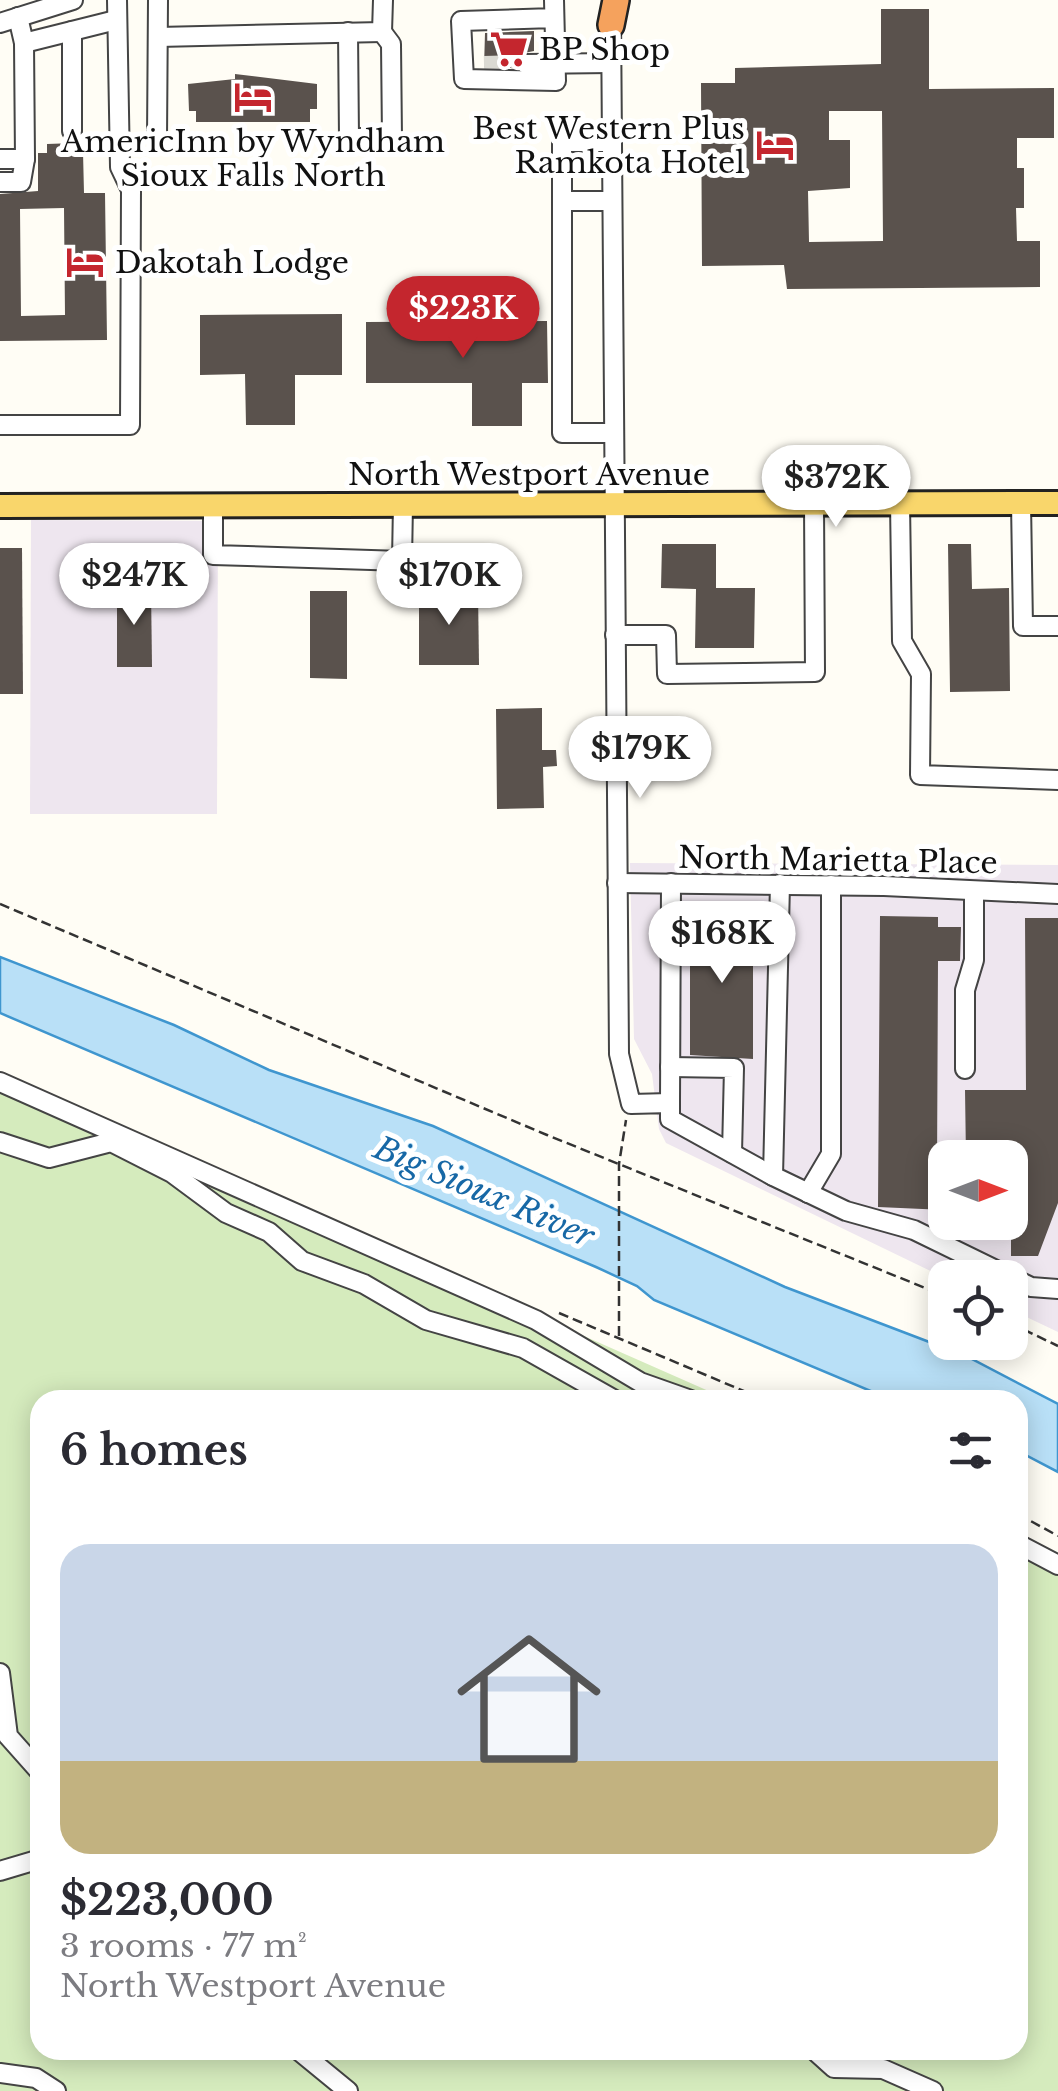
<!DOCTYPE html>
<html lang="en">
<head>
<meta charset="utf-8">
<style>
	:root { --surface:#fff; --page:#f7f7f7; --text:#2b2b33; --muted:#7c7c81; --line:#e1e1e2; --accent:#c4262e }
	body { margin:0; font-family:"Libre Baskerville",serif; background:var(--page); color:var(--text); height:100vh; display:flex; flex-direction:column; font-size:38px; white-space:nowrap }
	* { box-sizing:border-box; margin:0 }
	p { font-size:32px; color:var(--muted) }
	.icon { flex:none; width:55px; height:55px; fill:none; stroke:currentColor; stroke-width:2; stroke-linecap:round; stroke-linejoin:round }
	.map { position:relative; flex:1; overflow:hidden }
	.drawer { position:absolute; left:30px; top:1390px; width:998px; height:670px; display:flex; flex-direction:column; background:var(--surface); border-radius:30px; box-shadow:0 5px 25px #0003 }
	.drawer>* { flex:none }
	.needle { width:65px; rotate:90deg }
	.controls { position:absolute; left:928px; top:1140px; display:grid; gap:20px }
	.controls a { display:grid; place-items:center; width:100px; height:100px; border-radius:20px; background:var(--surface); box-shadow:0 5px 25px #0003; font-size:50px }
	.price { position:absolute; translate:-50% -85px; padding:0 22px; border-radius:35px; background:#fff; color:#222; font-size:32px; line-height:65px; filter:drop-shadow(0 2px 5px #0008) }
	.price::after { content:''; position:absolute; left:50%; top:60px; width:30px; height:22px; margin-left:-15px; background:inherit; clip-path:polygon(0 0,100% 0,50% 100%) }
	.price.active { background:var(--accent); color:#fff }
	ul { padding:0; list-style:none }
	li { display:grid; align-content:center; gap:20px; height:530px; padding:0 30px }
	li+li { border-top:2px solid var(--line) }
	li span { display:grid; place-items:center; height:310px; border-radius:30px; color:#555 }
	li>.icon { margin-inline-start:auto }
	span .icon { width:180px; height:180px; fill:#fffc; stroke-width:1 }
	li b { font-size:42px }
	h2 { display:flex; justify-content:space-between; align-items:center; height:120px; padding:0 30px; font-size:42px }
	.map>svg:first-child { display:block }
	.industrial { fill:#eee6ef; fill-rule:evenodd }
	.green { fill:#d5ebbd }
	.water { fill:#b9e0f7; stroke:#3f96cf; stroke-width:2.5 }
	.building { fill:#5a524d; fill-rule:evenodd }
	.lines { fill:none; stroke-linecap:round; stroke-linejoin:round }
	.minor-tunnel { stroke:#dbdad3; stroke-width:18; stroke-dasharray:18 9; stroke-linecap:butt }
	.minor-casing { stroke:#444; stroke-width:22 }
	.major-casing { stroke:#222; stroke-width:28 }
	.highway-casing { stroke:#222; stroke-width:30 }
	.path { stroke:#333; stroke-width:2.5; stroke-dasharray:10 5; stroke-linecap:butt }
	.minor { stroke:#fff; stroke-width:18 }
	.major { stroke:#f9d66b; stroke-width:22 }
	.highway { stroke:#f5a25d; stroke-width:25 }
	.labels { text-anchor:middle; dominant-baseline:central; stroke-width:10; stroke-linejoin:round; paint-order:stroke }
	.poi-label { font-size:30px; fill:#111; stroke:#fff; text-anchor:start }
	.street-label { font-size:30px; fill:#111; stroke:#fff }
	.water-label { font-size:32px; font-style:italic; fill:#1768a6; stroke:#fff }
</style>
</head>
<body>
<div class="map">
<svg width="1058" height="2091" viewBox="0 0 1058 2091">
	<rect width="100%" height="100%" fill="#fffdf5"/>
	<g class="industrial">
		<polygon points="31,520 218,521 217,814 30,814"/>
		<path d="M630,863L1058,865V1332L1010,1309V1278H945L666,1143L659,1129L652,1074L634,1039ZM945,1158H1010V1222H945Z"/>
	</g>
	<polygon class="green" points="0,1078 729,1400 40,1400 40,2050 1018,2050 1018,1534 1058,1553 1058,2091 0,2091"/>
	<polygon class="water" points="0,957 174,1025 269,1070 433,1126 785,1287 966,1356 1058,1404 1058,1472 1018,1451 1018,1400 892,1400 654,1300 637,1286 596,1267 0,1013"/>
	<g class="building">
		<path d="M881,9H929V89L1054,88V138H1017V168H1024V208H1016L1017,241H1040V287L787,289L784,265L702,266L701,83H735V68L881,64ZM829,111H882L883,241L809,242L808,191L850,188V140H829Z"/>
		<polygon points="534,31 534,51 519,54 514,68 484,67 485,33"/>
		<polygon points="235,74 317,84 317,109 310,109 310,122 196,122 196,111 189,111 188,84 235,79"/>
		<path d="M75,143V153L83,152L84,193H105L107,340L0,341V194L38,191V153H47V144ZM64,208L65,315L21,316L20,209Z"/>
		<polygon points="342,314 342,375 295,375 295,425 246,425 245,374 200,375 200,315"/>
		<polygon points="547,321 548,383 522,383 522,426 472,426 472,383 366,383 366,322"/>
		<polygon points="662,544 716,544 716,588 755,588 754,648 695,648 696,589 661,588"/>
		<polygon points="948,544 971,544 972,589 1009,588 1010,691 950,692"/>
		<polygon points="0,548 22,548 23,694 0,694"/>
		<polygon points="117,588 151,588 152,667 117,667"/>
		<polygon points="310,591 347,591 347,679 310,678"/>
		<polygon points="478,591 479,665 419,665 419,592"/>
		<polygon points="542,708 542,750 556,750 557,766 543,767 544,808 497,809 496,709"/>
		<polygon points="753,914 753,1059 690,1055 690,915"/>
		<polygon points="880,916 938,917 938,927 961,927 960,961 938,961 937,1169 945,1169 945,1210 878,1207"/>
		<polygon points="1025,918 1058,918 1058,1203 1038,1256 1011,1256 1011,1237 966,1237 966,1222 1010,1222 1010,1158 966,1158 965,1090 1026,1090"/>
	</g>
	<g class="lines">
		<polyline class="minor-tunnel" points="484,65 526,64"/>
		<g class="minor-casing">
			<g id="minor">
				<polyline points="554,0 556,81 464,79 461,21 554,18"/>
				<polyline points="611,15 619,1054 631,1104 670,1103 670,1119 773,1176"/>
				<polyline points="0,23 73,0"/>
				<polyline points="72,31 72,131"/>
				<polyline points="348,32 349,138 392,138 391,44 382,32"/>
				<polyline points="158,37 382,32 383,0"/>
				<polyline points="24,43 116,20"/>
				<polyline points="526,64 611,63"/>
				<polyline points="157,139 158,0"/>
				<polyline points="612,142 562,142 562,433 614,433"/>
				<polyline points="0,159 25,159 24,43 18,17"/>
				<polyline points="0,182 21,182 25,159"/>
				<polyline points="562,201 612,201"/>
				<polyline points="0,425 130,425 131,190 120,167 117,0"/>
				<polyline points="900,503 902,641 921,674 920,775 1058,780"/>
				<polyline points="1021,503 1023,626 1058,626"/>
				<polyline points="213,505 213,555 402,561 403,504"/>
				<polyline points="615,635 666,635 667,674 815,672 814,504"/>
				<polyline points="617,883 884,886 1058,894"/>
				<polyline points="780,884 773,1176 846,1211 914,1230 1031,1287 1058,1289"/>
				<polyline points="670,1067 734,1068 732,1153"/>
				<polyline points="965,1069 965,990 974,960 974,891"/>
				<polyline points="0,1082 536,1320 640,1382 691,1400"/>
				<polyline points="670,1103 671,883"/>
				<polyline points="0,1142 49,1158 111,1142 172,1173 226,1213 269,1232 302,1261 364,1284 426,1320 523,1348 615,1400"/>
				<polyline points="808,1193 831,1154 831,885"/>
				<polyline points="1018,1544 1058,1565"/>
				<polyline points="0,1673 8,1736 40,1772"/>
				<polyline points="0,1871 40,1859"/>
				<polyline points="298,2050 348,2091"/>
				<polyline points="814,2050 834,2068 883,2069 933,2091"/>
				<polyline points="0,2073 36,2078 56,2091"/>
			</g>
		</g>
		<g class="major-casing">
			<polyline id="major" points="0,506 1058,503"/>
		</g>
		<g class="highway-casing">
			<polyline id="highway" points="611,25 616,0"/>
		</g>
		<g class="path">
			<polyline points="0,904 547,1135 945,1296"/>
			<polyline points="559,1313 765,1400"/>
			<polyline points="1010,1323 1058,1346"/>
			<polyline points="619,1336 619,1164 626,1120"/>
			<polyline points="1018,1514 1058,1536"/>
		</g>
		<use href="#minor" class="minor"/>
		<use href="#major" class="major"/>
		<use href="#highway" class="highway"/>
	</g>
	<defs>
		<g id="supermarket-bare" transform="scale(3)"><path d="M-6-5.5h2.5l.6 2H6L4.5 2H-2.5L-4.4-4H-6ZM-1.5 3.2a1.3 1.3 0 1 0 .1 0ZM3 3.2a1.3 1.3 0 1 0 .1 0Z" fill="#c4262e" stroke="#fff" stroke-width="2.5" paint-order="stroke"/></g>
		<g id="hotel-bare" transform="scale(3)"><path d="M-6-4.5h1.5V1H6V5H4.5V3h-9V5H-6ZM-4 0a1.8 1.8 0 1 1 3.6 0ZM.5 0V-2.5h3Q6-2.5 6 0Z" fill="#c4262e" stroke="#fff" stroke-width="2.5" paint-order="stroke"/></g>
	</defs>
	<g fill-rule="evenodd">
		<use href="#supermarket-bare" x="509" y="49"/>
		<use href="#hotel-bare" x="253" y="97"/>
		<use href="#hotel-bare" x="775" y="145"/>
		<use href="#hotel-bare" x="85" y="262"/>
	</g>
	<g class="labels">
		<g class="poi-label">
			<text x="539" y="49">BP Shop</text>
			<text x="745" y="128" text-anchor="end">Best Western Plus<tspan x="745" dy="34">Ramkota Hotel</tspan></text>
			<text x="253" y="141" text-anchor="middle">AmericInn by Wyndham<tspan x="253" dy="34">Sioux Falls North</tspan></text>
			<text x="115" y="262">Dakotah Lodge</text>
		</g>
		<g class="street-label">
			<text x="529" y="474">North Westport Avenue</text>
			<text transform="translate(838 860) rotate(1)">North Marietta Place</text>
		</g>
		<g class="water-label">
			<text transform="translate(484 1192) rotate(23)">Big Sioux River</text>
		</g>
	</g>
</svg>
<div class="controls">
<a><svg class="needle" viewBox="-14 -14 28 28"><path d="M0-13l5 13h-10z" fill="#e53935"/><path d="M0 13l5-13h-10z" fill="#7c7c81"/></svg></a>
<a><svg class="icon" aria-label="locate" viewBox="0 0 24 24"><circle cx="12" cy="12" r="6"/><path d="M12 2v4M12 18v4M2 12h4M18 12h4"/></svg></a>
</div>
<b class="price active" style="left:463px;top:361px">$223K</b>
<b class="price" style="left:836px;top:530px">$372K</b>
<b class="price" style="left:134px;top:628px">$247K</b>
<b class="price" style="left:449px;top:628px">$170K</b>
<b class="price" style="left:640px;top:801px">$179K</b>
<b class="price" style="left:722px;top:986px">$168K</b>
<section class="drawer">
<h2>6 homes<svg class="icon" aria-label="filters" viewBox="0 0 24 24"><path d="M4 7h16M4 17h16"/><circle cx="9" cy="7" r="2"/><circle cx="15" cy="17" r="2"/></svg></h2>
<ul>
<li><span style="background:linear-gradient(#c9d6e8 70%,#c2b280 0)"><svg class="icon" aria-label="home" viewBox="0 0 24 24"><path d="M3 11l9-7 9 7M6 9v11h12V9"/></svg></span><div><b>$223,000</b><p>3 rooms · 77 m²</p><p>North Westport Avenue</p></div></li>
</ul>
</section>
</div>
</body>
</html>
